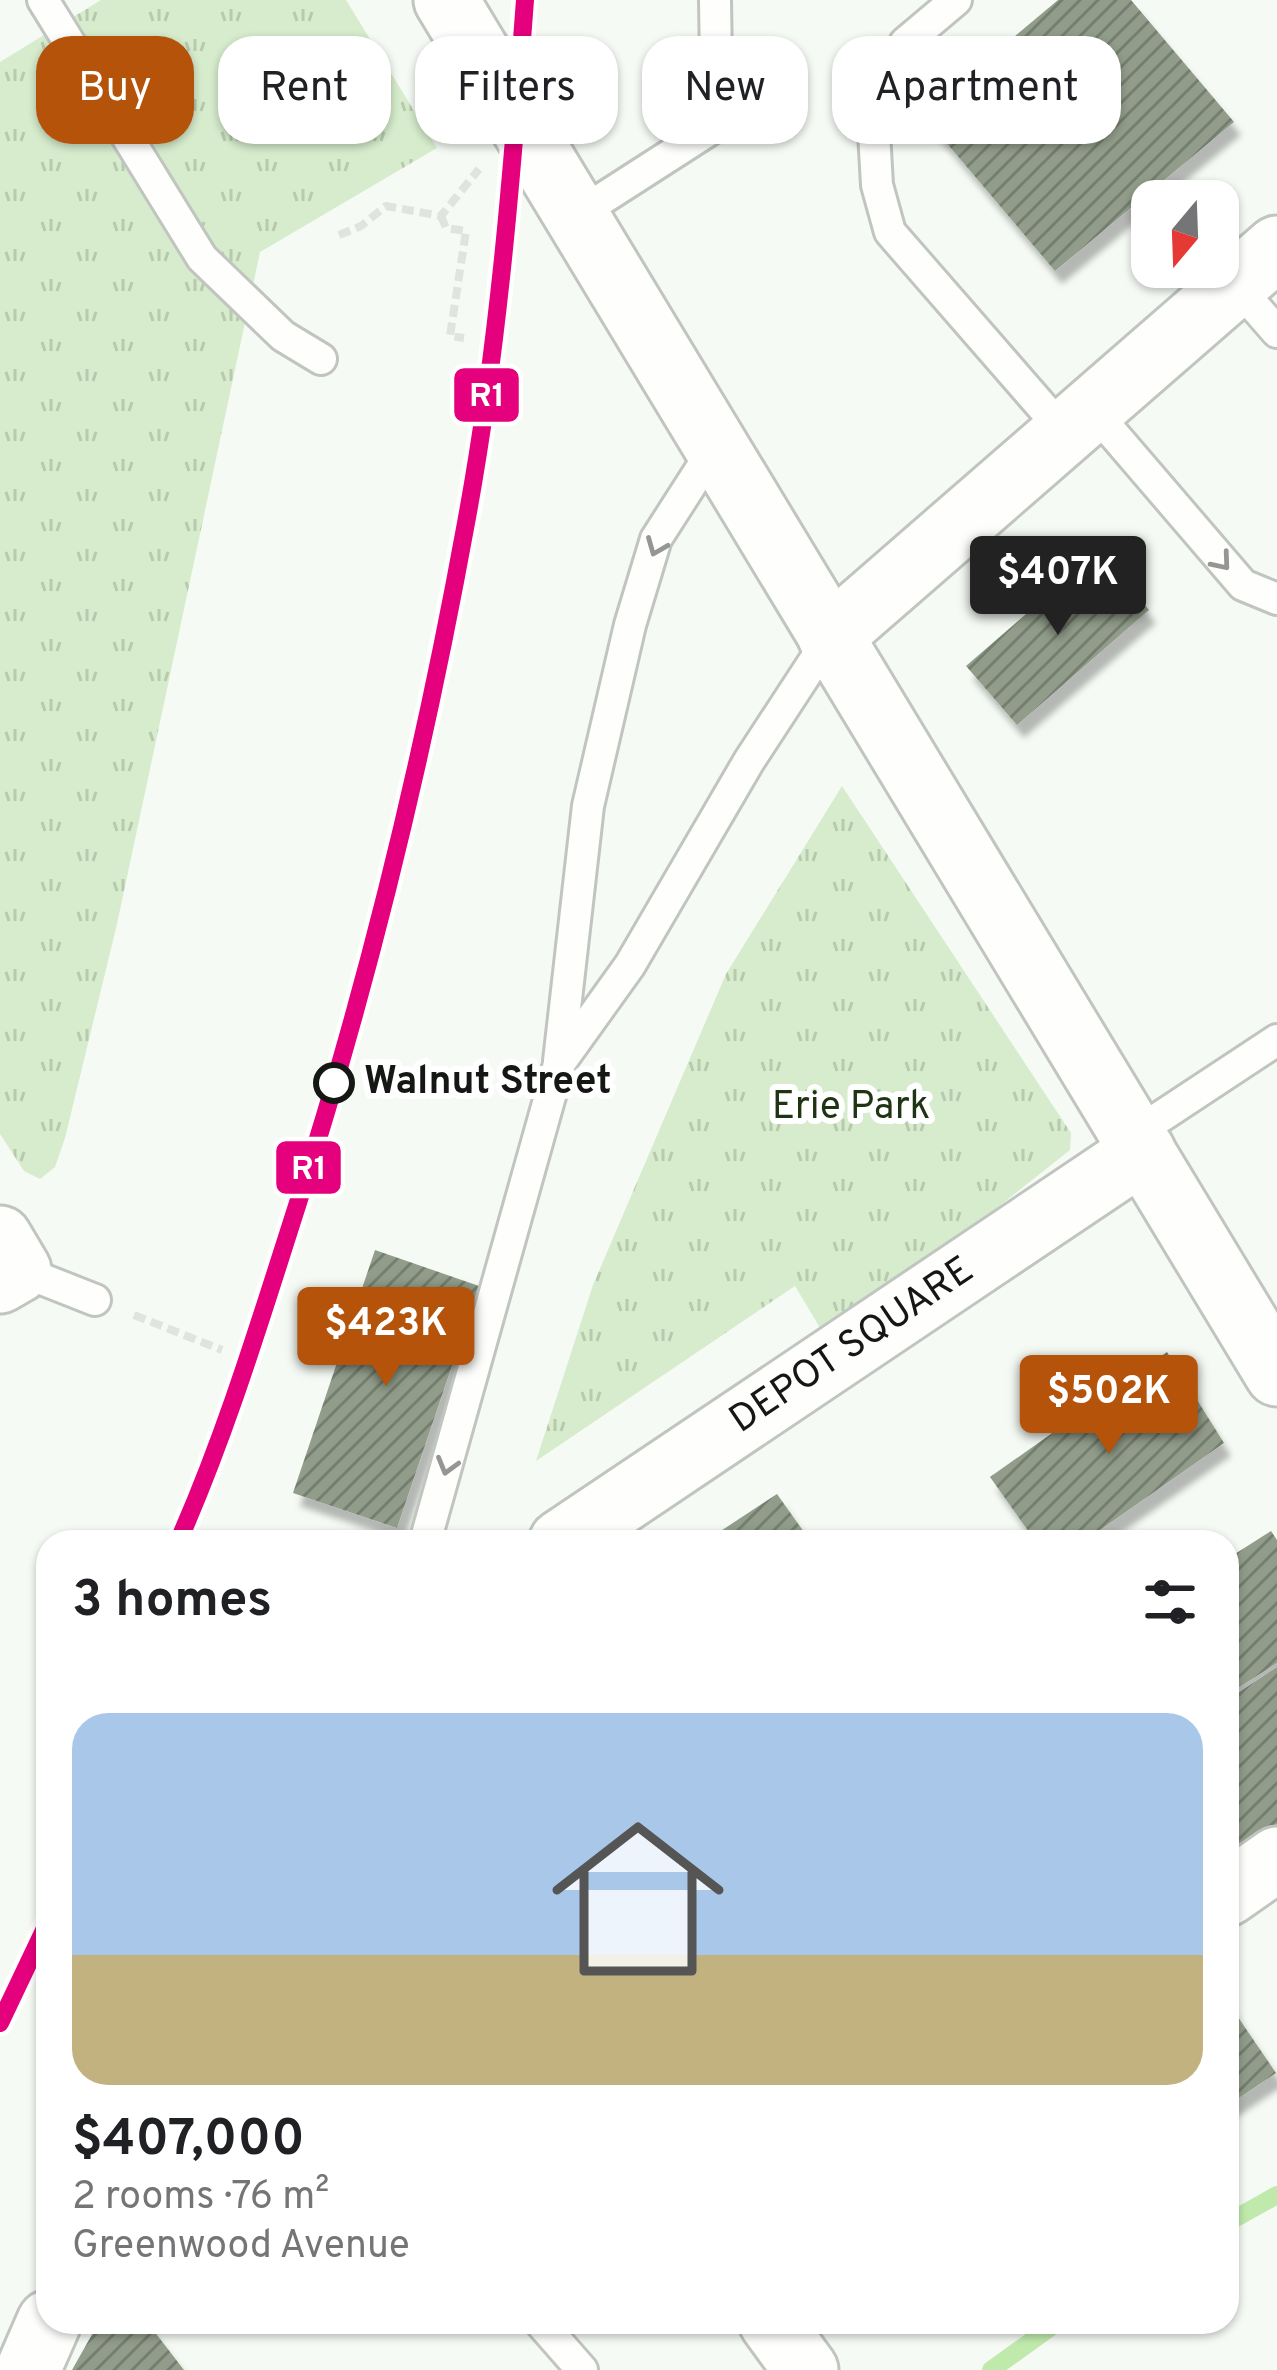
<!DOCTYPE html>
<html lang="en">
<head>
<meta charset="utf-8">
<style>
	:root { --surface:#fff; --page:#f2f2f2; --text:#202124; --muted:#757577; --line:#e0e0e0; --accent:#b45309 }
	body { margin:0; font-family:Overpass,sans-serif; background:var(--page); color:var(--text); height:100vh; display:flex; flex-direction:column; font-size:45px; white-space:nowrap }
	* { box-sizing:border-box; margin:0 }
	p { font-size:39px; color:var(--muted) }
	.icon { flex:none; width:66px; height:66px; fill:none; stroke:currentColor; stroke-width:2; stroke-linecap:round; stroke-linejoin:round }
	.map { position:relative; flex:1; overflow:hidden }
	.details { position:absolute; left:36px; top:1530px; width:1203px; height:804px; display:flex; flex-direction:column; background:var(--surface); border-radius:36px; box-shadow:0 3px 9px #0004 }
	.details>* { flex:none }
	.guide { position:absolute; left:36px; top:36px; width:1206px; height:108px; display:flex; gap:24px }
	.needle { width:78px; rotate:199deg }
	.buttons { position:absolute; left:1131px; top:180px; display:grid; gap:24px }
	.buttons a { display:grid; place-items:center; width:108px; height:108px; border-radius:24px; background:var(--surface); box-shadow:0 3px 9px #0004; font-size:60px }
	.price { position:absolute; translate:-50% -102px; padding:0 27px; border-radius:12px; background:var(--accent); color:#fff; font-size:39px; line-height:78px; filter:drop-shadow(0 3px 6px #0008) }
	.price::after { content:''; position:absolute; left:50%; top:72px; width:36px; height:27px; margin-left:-18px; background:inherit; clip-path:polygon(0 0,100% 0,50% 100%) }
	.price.on { background:#222; color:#fff }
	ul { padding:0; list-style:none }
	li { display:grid; align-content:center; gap:24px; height:636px; padding:0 36px }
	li+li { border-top:3px solid var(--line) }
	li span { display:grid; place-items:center; height:372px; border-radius:36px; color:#555 }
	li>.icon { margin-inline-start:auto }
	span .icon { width:216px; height:216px; fill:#fffc; stroke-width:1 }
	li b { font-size:51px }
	h2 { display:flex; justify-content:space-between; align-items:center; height:144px; padding:0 36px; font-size:51px }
	.tag { padding:0 42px; border-radius:36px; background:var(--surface); box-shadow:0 3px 9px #0004; font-size:42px; line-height:108px }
	.tag.on { background:var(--accent); color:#fff }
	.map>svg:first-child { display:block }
	.park { fill:url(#park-tufts) }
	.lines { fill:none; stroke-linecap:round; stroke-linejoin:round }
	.stream { stroke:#c0eaac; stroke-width:18 }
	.building { fill:url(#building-hatch); filter:url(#shadow) }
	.service-casing { stroke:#c1c5c0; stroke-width:36 }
	.minor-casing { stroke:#c1c5c0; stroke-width:69 }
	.path { stroke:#e1e3e0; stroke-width:8; stroke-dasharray:12 6; stroke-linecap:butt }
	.service { stroke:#fefefd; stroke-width:30 }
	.minor { stroke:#fefefd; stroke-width:63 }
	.rail-1-casing { stroke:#fff; stroke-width:27 }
	.rail-1 { stroke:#e5007d; stroke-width:18 }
	.oneway { stroke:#959694 }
	.stop-dot { fill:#fff; stroke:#141713; stroke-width:6 }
	.labels { text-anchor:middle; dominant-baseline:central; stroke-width:12; stroke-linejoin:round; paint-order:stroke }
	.stop-label { font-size:39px; font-weight:bold; fill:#141713; stroke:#fff; text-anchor:start }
	.park-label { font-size:39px; fill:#1e3412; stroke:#fff }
	.street-label { font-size:39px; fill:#141713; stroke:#fff }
	.line-badge { stroke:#fff; stroke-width:4.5 }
	.badge-label { font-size:33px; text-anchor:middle; font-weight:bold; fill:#fff }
</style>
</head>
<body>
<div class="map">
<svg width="1277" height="2370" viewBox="0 0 1277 2370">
	<defs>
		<pattern id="park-tufts" width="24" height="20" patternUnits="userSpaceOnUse" patternTransform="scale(3)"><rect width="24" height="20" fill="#d6eccc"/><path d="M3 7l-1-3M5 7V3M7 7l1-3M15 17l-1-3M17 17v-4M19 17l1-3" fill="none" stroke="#b7caae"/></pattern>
		<pattern id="building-hatch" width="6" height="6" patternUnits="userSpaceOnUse" patternTransform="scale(3)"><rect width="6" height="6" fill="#919d8a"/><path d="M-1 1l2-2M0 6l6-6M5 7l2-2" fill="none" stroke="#757f70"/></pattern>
		<filter id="shadow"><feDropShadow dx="7" dy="13" stdDeviation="3" flood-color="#0004"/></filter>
	</defs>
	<rect width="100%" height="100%" fill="#f5faf4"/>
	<g class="park">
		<polygon points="101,0 346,0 437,148 260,252 117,924 65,1138 55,1167 40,1179 24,1171 0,1134 0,62"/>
		<polygon points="842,786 1071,1133 1070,1150 954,1242 822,1331 795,1286 536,1461 593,1285 726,974"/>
	</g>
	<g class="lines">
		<g class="stream">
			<polyline points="1227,2223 1277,2195"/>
			<polyline points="991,2370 1058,2322"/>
		</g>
	</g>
	<g class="building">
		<polygon points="1058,0 1131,0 1234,122 1055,271 922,114"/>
		<polygon points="1099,551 1149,610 1017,725 966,666"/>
		<polygon points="375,1250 479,1286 397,1528 293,1493"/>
		<polygon points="1167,1352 1224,1443 1083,1542 1036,1542 990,1477"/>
		<polygon points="777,1494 811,1542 704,1542"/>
		<polygon points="1271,1531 1277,1540 1277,1663 1227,1695 1227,1559"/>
		<polygon points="1277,1667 1277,1824 1227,1857 1227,1700"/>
		<polygon points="1227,2001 1276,2073 1227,2106"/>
		<polygon points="99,2322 147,2322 184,2370 72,2370"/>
	</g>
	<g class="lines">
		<g class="service-casing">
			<g id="service">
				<polyline points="43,0 202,258 283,336 321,359"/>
				<polyline points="956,0 905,43 874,132 877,185 890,232 1065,433"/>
				<polyline points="577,215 717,125 715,0"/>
				<polyline points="1235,284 1277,332"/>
				<polyline points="1092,409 1243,585 1277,599"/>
				<polyline points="559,1061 588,806 630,625 656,539 715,447"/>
				<polyline points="1133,1135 1277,1040"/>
				<polyline points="19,1270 95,1300"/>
				<polyline points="425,1542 559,1064 630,965 749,761 830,637"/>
				<polyline points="540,2322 582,2370"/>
			</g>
		</g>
		<g class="minor-casing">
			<g id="minor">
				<polyline points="446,0 1277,1374"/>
				<polyline points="830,637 1277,248"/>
				<polyline points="0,1238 19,1270 0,1281"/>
				<path id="s1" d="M561,1542L1143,1151"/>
				<polyline points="1227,1894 1277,1859"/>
				<polyline points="771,2322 806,2370"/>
				<polyline points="28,2370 49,2322"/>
			</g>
		</g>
		<g class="path">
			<polyline points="441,216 446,228 466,231 450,336 464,338"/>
			<polyline points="339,235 361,226 386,206 441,216 479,169"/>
			<polyline points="134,1315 222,1350"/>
		</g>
		<use href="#service" class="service"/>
		<use href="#minor" class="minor"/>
		<g class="rail-1-casing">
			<g id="rail-1">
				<path d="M178,1542C226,1434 260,1321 296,1209C368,985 424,754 466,523C498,351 512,174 525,0"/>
				<polyline points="0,2023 48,1922"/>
			</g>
		</g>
		<use href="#rail-1" class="rail-1"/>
	</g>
	<defs><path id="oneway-chevron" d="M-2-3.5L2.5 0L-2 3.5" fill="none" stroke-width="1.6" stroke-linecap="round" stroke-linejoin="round" transform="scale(3)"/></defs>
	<g class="oneway">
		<use href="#oneway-chevron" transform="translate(656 547) rotate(112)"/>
		<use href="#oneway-chevron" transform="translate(1222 562) rotate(50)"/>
		<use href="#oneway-chevron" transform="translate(447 1466) rotate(106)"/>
	</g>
	<circle class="stop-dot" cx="334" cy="1083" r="18"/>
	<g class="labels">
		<g class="stop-label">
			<text x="364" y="1083">Walnut Street</text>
		</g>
		<g class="park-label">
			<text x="851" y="1108">Erie Park</text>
		</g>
		<g class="street-label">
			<text stroke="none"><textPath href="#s1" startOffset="351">DEPOT SQUARE</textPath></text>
		</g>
	</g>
	<g class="line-badge">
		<rect x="452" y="366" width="69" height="58" rx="12" fill="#e5007d"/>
		<rect x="274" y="1139" width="69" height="57" rx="12" fill="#e5007d"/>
	</g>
	<g class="badge-label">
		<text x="487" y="406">R1</text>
		<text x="309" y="1179">R1</text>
	</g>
</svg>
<div class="buttons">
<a><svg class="needle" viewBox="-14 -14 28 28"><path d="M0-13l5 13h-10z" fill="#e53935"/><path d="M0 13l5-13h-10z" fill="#757577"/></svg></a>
</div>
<b class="price on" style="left:1058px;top:638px">$407K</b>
<b class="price" style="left:386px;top:1389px">$423K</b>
<b class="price" style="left:1109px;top:1457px">$502K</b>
<div class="guide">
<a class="tag on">Buy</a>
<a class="tag">Rent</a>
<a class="tag">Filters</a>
<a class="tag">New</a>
<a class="tag">Apartment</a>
</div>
<section class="details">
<h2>3 homes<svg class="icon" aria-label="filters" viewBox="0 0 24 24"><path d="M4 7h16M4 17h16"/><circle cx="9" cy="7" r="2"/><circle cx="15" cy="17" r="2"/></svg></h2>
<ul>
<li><span style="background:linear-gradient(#a9c7e8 65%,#c2b280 0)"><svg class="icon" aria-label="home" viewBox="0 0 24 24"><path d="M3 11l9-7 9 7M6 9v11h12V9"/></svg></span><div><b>$407,000</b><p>2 rooms · 76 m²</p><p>Greenwood Avenue</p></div></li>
</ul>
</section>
</div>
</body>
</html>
